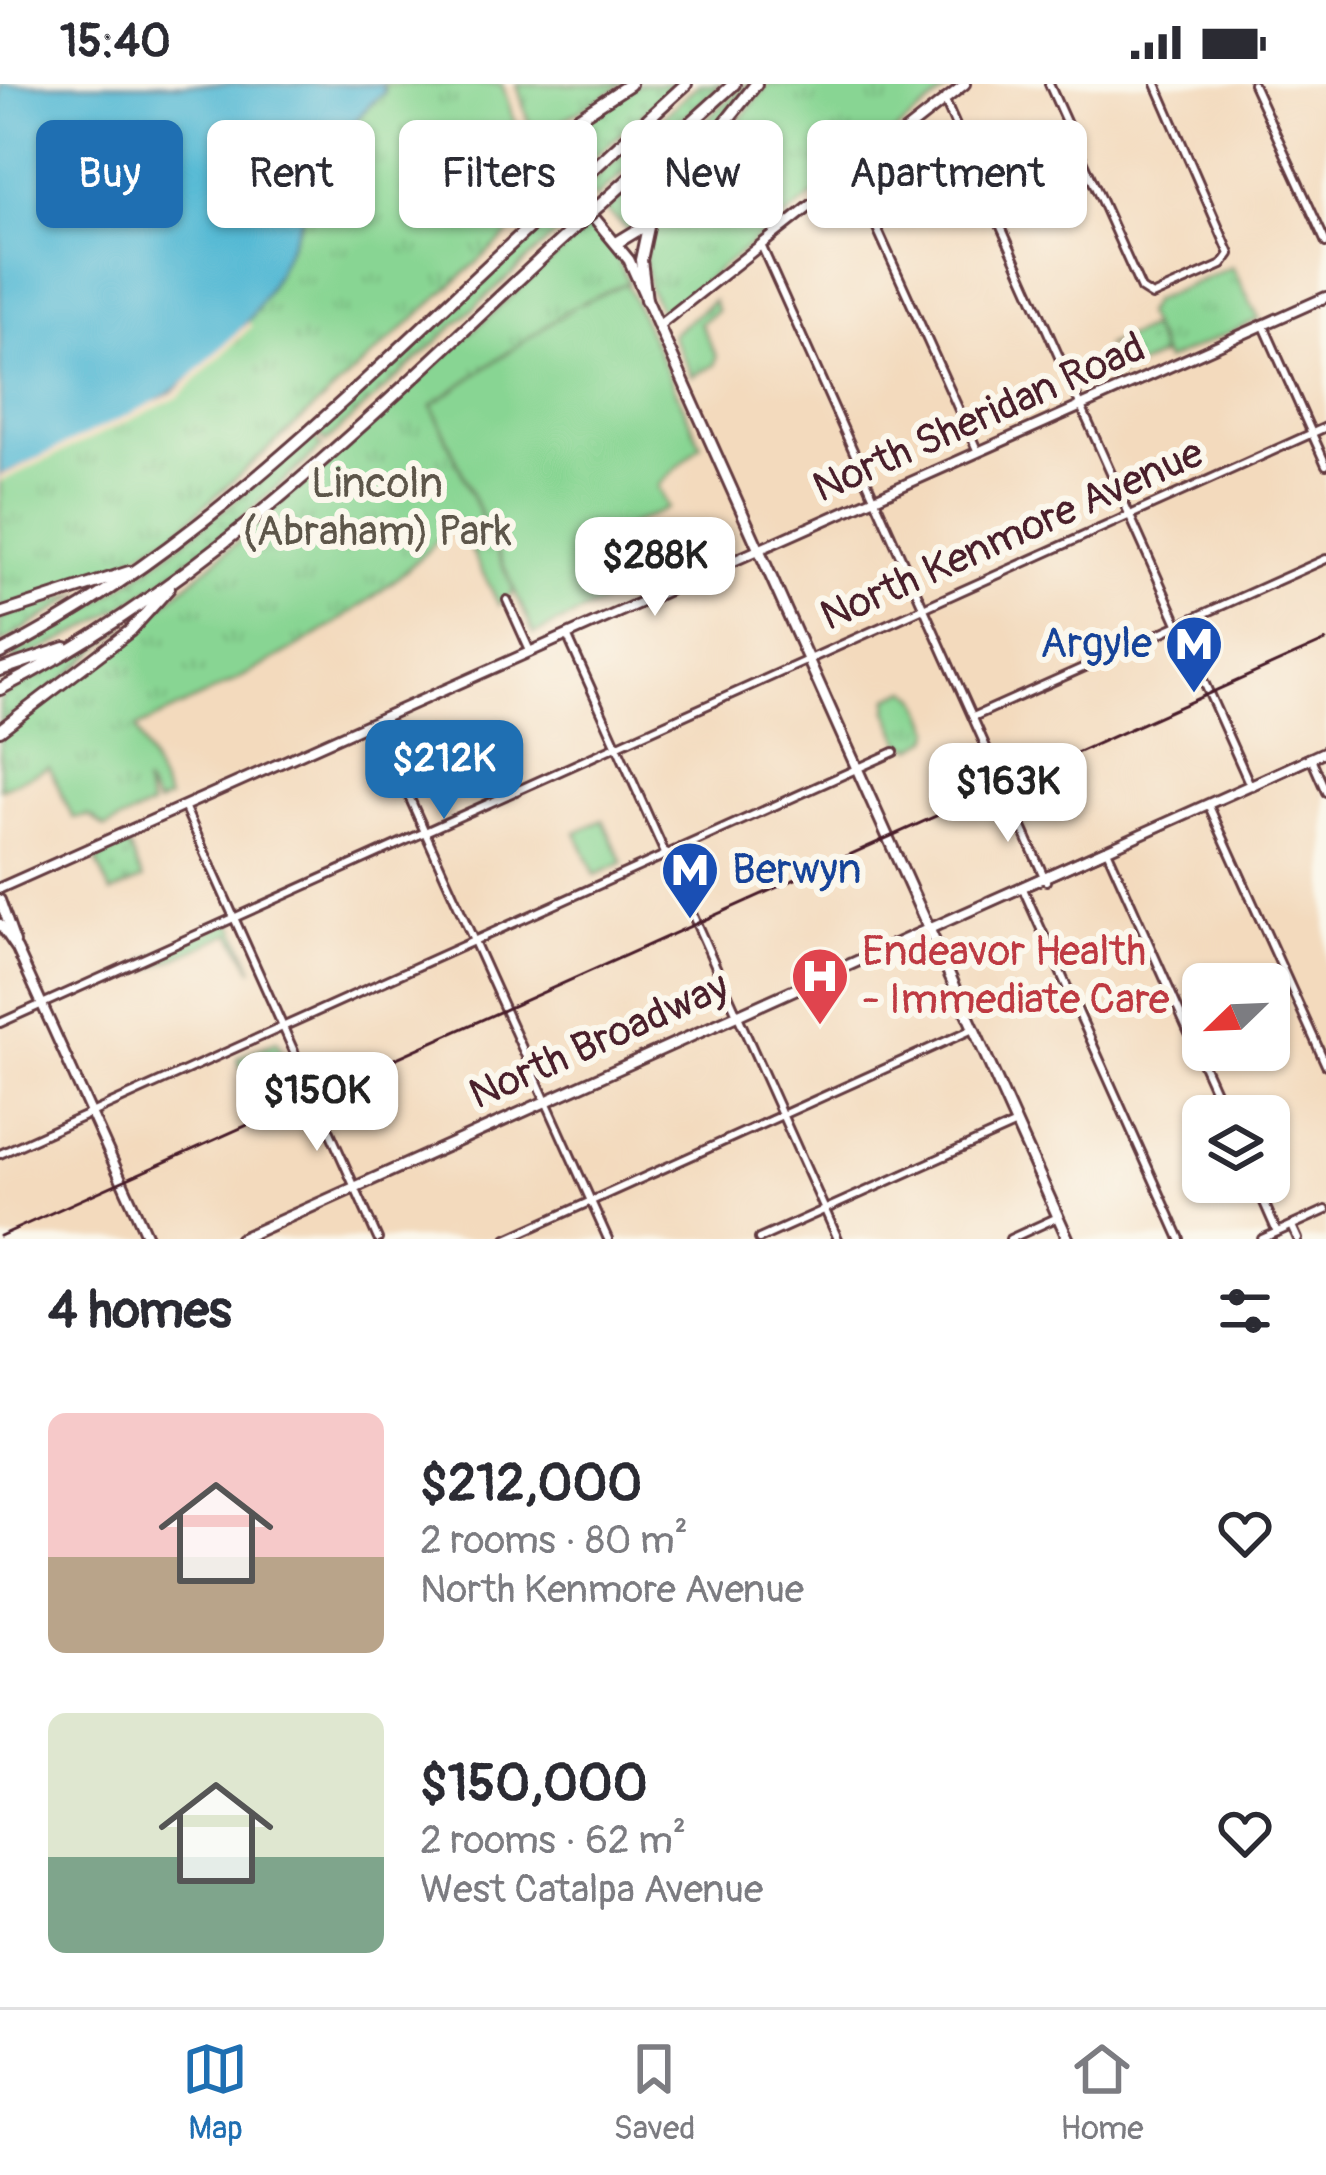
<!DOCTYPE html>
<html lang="en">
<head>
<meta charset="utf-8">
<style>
	:root { --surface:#fff; --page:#f2f2f3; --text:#2b2b33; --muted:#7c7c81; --line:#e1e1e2; --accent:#1f6fb2 }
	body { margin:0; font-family:Pangolin,sans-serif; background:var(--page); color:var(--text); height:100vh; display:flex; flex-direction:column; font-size:45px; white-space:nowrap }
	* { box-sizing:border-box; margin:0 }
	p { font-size:39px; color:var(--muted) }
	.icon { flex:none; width:66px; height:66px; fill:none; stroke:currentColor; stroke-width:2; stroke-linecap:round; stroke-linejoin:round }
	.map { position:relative; height:1155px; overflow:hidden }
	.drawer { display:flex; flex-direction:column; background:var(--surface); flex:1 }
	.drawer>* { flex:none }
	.top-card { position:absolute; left:36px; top:36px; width:1254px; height:108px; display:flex; gap:24px }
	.needle { width:78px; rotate:247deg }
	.buttons { position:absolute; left:1182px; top:879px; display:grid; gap:24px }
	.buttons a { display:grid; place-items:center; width:108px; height:108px; border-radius:18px; background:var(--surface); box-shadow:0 3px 9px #0004; font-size:60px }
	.price { position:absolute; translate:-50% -102px; padding:0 27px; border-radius:24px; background:#fff; color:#222; font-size:39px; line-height:78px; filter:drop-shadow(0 3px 6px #0008) }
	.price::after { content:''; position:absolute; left:50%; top:72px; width:36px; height:27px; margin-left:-18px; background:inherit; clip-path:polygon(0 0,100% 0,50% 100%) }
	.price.on { background:var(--accent); color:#fff }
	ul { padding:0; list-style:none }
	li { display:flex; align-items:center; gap:36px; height:300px; padding:0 48px }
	li span { display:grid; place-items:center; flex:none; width:336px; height:240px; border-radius:18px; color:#555 }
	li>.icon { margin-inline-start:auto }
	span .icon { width:144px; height:144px; fill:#fffc; stroke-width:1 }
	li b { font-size:51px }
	h2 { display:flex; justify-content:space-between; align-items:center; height:144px; padding:0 48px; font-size:51px }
	.chip { padding:0 42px; border-radius:18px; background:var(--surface); box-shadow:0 3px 9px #0004; font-size:42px; line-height:108px }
	.chip.on { background:var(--accent); color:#fff }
	.status { display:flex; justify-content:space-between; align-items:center; height:84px; padding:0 60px; background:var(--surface); direction:ltr }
	.status svg { height:33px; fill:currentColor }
	.menu { display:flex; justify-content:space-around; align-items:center; height:168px; border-top:3px solid var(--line); background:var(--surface); font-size:33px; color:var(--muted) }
	.menu a { display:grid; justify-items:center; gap:6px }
	.menu .on { color:var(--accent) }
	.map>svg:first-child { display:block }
	.grass { fill:url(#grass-dots); stroke:#697a5f; stroke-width:3 }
	.park { fill:url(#park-tufts); stroke:#697a5f; stroke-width:3 }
	.pitch { fill:#88d593; stroke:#697a5f; stroke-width:3 }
	.water { fill:#55b9d4; stroke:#506c80; stroke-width:3 }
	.pier { fill:#f3dabd }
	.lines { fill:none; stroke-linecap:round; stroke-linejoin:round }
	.minor-casing { stroke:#633b41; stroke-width:12 }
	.tertiary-casing { stroke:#633b41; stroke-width:14 }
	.secondary-casing { stroke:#633b41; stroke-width:14 }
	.primary-casing { stroke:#633b41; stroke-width:15 }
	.motorway-casing { stroke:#633b41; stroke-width:16 }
	.minor { stroke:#fff; stroke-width:6 }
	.tertiary { stroke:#fff; stroke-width:8 }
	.secondary { stroke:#fff; stroke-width:8 }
	.primary { stroke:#fff; stroke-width:9 }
	.motorway { stroke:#fff; stroke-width:10 }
	.rail { stroke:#4a1f2b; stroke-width:3 }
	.motorway-bridge-casing { stroke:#633b41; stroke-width:16; stroke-linecap:butt }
	.motorway-bridge { stroke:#fff; stroke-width:10 }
	.labels { text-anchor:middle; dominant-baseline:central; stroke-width:12; stroke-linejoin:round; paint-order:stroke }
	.street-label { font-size:42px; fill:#4a1f2b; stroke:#fbf7ec }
	.park-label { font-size:42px; fill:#5d564a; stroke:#fbf7ec }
	.transit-label { font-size:42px; fill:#164399; stroke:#fbf7ec; text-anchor:end }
	.health-label { font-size:42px; fill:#be3a42; stroke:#fbf7ec; text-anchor:start }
</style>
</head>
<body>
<div class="status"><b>15:40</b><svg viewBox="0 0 49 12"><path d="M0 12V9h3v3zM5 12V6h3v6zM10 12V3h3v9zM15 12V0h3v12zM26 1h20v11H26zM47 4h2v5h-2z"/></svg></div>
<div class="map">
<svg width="1326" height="1155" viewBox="0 0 1326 1155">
	<defs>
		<pattern id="grass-dots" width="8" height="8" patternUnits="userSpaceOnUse" patternTransform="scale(3)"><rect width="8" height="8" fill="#88d593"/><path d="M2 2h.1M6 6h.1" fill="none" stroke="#77b67f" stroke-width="1.8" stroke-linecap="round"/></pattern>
		<pattern id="park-tufts" width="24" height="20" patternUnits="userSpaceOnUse" patternTransform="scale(3)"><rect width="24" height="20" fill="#88d593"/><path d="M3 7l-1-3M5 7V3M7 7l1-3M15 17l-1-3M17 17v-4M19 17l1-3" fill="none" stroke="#77b67f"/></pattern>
	</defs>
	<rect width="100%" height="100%" fill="#fbf7ec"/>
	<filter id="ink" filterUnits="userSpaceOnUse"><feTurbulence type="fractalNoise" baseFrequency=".00833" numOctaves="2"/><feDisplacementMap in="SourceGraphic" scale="24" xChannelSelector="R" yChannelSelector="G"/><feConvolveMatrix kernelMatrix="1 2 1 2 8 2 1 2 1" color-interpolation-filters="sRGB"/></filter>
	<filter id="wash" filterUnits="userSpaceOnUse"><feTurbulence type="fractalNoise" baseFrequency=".004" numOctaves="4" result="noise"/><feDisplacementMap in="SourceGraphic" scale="48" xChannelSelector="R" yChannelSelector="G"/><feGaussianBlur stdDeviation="2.7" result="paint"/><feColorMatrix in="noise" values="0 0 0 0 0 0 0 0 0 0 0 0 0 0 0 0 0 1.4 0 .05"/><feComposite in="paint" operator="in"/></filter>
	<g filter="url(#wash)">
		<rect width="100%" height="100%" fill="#f3dabd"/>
		<g class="grass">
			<polygon points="639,0 675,0 574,92 561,77 554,55"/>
			<polygon points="699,0 721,0 595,115 585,104"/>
			<polygon points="746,0 751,0 632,149 606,127"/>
			<polygon points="568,118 579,129 326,358 316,347"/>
			<polygon points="1150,243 1162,271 1114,293 1109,282 1125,275 1125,266 1118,259 1104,263"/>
			<path d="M312,351L322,363C228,447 135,531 16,577L13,571C123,509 217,435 312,351Z"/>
			<polygon points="83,509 0,560 0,533"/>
			<polygon points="127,541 47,609 0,640 0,614"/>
			<polygon points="128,761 143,795 111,809 96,775"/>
		</g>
		<g class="park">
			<path d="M383,0H502L515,40L558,106L178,446L101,492L0,525V392C89,351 188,319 248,237C300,168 315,62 385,8Z"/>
			<polygon points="517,0 624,0 543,48 528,37"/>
			<polygon points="769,0 956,0 662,230 649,204 645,173 653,139"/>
			<path d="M590,141L607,156L629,198L432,322L524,529L514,507L499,521L456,436C373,534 250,591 136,644L168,715L157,720L144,699L151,723L105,744L90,732L73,734L49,683L0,705V649L58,610L249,448Z"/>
			<polygon points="1232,183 1259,235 1165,277 1145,230 1152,217"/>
			<polygon points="713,217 717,227 700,239 717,273 715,281 692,292 672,250"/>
			<polygon points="908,606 918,613 933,646 930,655 913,664 902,659 888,627 889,614"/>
			<polygon points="603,736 623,779 595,791 576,748"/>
			<polygon points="232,837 253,886 231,849 149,886 145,876"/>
			<polygon points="277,957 288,982 248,1000 237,974"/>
		</g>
		<polygon class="pitch" points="626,199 701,361 658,402 668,424 621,445 645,500 534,550 432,321 575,222"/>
		<path class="water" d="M0,0H382L385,8C315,62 300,167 248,237C188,319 90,351 0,392Z"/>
		<polygon class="pier" points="248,238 252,242 179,313 0,398 0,392 175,308"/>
	</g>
	<g filter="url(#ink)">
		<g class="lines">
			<g class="minor-casing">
				<g id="minor">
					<polyline points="1049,0 1141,205 1152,212 1222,181 1230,170 1156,0"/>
					<polyline points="1253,0 1326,159"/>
					<polyline points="944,15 1250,701"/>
					<polyline points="852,89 978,368"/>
					<polyline points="761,161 1046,797"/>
					<polyline points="1264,242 1326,381"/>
					<polyline points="507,516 530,567"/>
					<polyline points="567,551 838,1155"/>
					<polyline points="973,633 1326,475"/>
					<polyline points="375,637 608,1155"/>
					<polyline points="1311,674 1326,708"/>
					<polyline points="1208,720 1326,981"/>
					<polyline points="184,722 378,1155"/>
					<polyline points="1107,766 1226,1032"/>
					<polyline points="1024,807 1180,1155"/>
					<polyline points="0,939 1326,343"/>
					<polyline points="0,1070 894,668"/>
					<polyline points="1255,1098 1277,1148"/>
					<polyline points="1292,1142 1298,1155"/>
					<polyline points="507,1155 973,945"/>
					<polyline points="759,1155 1016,1040"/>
					<polyline points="1010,1155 1058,1133"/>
					<polyline points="1262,1155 1326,1126"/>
				</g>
			</g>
			<g class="tertiary-casing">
				<polyline id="tertiary" points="658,242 965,0"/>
			</g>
			<g class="secondary-casing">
				<g id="secondary">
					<polyline points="1252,701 1326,667"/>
					<polyline points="0,804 1326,213"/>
					<polyline points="0,816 15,858"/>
					<polyline points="988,818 1105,766"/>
					<polyline points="0,840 17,865 148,1155"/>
					<polyline points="929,845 1311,674"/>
				</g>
			</g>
			<g class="primary-casing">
				<g id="primary">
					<polyline points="535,62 629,176 1068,1155"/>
					<polyline points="240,1155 929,845"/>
				</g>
			</g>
			<g class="motorway-casing">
				<g id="motorway">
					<polyline points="535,62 630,0"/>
					<polyline points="579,98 686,0"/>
					<polyline points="600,121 734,0"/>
					<polyline points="618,158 641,144 756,0"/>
					<polyline points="646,216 641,176 648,143"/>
					<polyline points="0,530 129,488"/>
					<path d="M0,569C209,464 390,269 563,112"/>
					<polyline points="0,586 65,564"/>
					<path d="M0,605C223,491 400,302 584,135"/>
					<polyline points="0,646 130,547 169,504"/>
				</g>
			</g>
			<use href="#minor" class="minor"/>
			<use href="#tertiary" class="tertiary"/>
			<use href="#secondary" class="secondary"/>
			<use href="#primary" class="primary"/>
			<use href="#motorway" class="motorway"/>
			<polyline class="rail" points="0,1152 1326,557"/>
			<g class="motorway-bridge-casing">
				<g id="motorway-bridge">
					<polyline points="563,112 579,98"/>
					<polyline points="584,135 600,121"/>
				</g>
			</g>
			<use href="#motorway-bridge" class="motorway-bridge"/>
		</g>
	</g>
	<defs>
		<g id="metro-pin" transform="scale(3)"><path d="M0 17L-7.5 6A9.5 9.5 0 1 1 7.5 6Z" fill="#1a4fb4" stroke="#fbf7ec"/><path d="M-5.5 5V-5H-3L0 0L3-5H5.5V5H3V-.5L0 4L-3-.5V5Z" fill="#fff"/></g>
		<g id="hospital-pin" transform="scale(3)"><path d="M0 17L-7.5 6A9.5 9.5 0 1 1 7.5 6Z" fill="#e0444e" stroke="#fbf7ec"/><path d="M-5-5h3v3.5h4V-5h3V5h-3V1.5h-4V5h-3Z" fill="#fff"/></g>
	</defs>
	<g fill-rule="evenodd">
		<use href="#metro-pin" x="1194" y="560"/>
		<use href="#metro-pin" x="690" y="786"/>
		<use href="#hospital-pin" x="820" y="892"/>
	</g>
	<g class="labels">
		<g class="street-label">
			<text transform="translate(979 334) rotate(-24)">North Sheridan Road</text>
			<text transform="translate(1012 451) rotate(-24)">North Kenmore Avenue</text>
			<text transform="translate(599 957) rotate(-24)">North Broadway</text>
		</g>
		<g class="park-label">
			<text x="377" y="400">Lincoln<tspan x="377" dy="48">(Abraham) Park</tspan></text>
		</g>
		<g class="transit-label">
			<text x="1152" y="560">Argyle</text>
			<text x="732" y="786" text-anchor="start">Berwyn</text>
		</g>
		<g class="health-label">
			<text x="862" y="868">Endeavor Health<tspan x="862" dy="48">- Immediate Care</tspan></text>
		</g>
	</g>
</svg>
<div class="buttons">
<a><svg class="needle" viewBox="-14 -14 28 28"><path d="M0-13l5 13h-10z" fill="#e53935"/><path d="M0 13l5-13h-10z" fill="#7c7c81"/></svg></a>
<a><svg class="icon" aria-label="layers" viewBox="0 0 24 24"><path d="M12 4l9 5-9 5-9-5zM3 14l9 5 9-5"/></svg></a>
</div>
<b class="price" style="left:655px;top:535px">$288K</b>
<b class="price on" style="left:444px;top:738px">$212K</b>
<b class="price" style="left:1008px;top:761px">$163K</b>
<b class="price" style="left:317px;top:1070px">$150K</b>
<div class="top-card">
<a class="chip on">Buy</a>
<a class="chip">Rent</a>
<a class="chip">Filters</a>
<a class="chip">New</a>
<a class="chip">Apartment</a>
</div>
</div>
<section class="drawer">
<h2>4 homes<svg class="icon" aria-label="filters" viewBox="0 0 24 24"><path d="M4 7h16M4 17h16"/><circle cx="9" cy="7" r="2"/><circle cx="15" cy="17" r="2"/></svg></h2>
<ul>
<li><span style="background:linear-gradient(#f6c9c9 60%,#b9a48a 0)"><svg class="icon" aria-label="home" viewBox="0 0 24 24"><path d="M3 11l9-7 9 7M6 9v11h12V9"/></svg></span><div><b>$212,000</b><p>2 rooms · 80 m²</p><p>North Kenmore Avenue</p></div><svg class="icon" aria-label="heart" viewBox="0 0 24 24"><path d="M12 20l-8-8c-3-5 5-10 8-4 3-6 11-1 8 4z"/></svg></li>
<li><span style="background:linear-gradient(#dfe7d0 60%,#7fa58c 0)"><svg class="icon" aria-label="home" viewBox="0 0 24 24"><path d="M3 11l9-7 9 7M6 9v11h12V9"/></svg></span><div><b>$150,000</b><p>2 rooms · 62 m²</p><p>West Catalpa Avenue</p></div><svg class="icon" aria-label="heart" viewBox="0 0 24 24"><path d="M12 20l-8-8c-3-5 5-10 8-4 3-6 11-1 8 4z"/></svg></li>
</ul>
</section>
<nav class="menu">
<a class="on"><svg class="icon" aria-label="map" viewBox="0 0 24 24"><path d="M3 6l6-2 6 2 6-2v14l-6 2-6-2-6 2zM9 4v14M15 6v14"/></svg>Map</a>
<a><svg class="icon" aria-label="saved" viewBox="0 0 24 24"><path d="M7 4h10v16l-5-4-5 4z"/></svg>Saved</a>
<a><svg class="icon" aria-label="home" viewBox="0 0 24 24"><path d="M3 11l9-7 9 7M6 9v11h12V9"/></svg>Home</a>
</nav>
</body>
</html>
